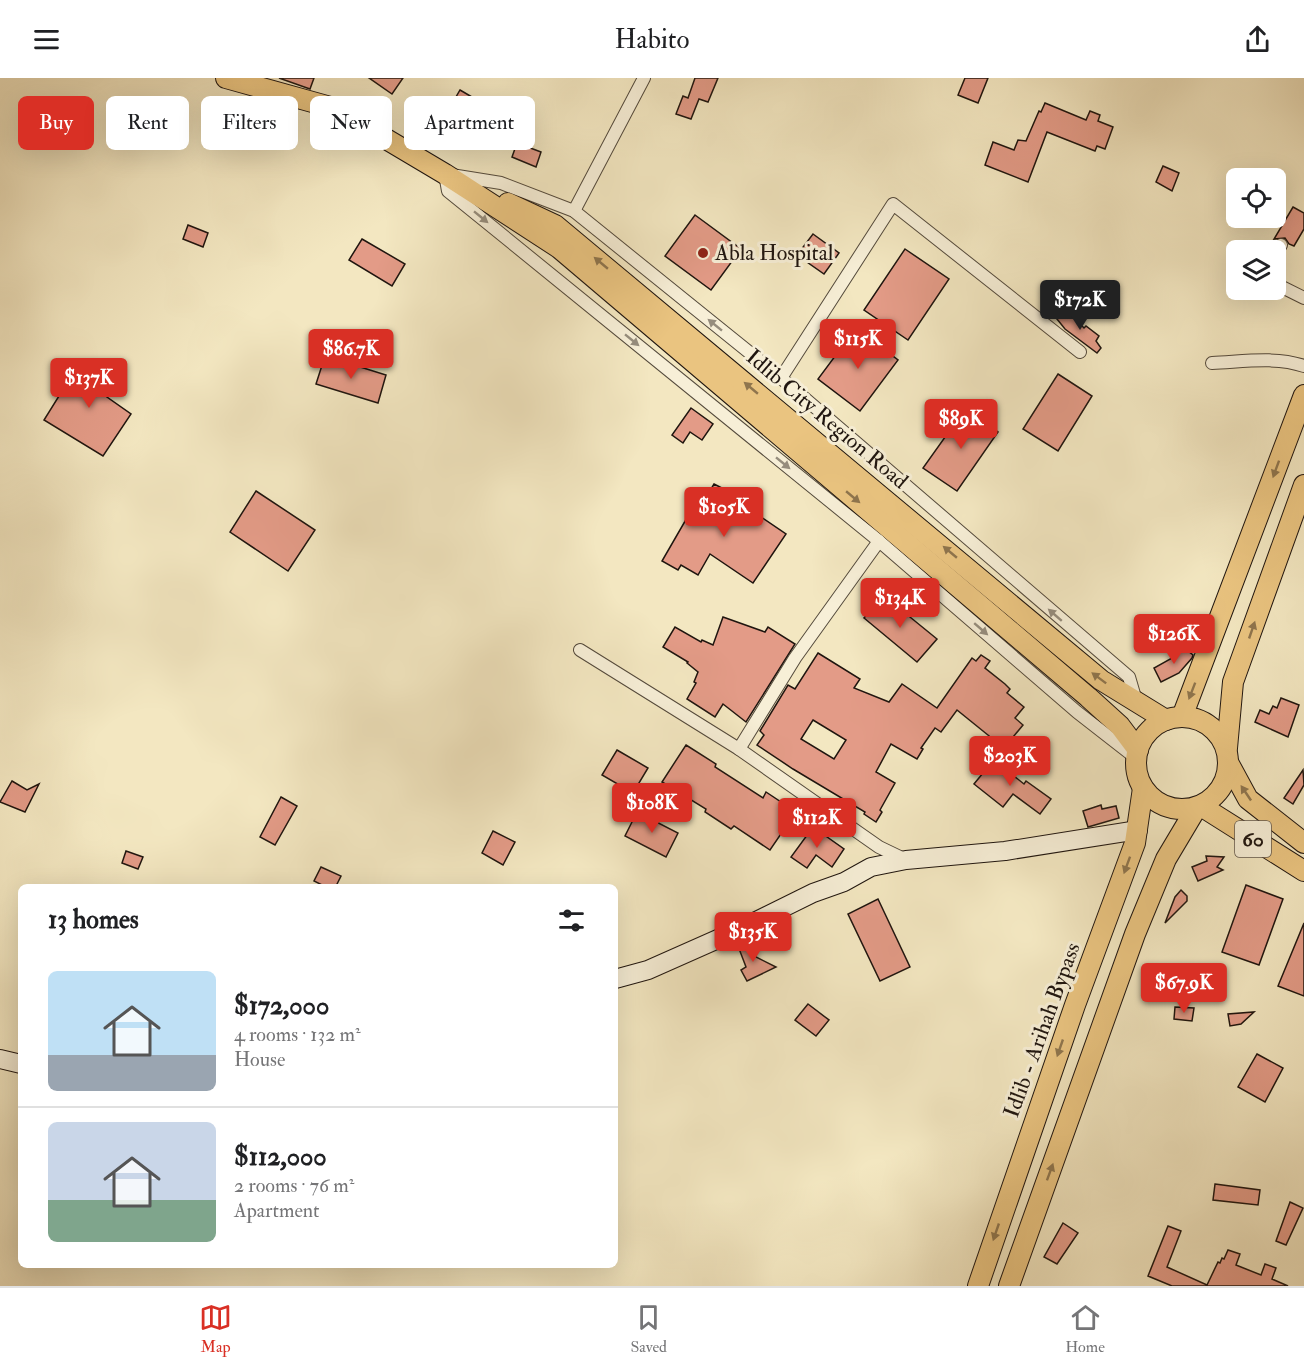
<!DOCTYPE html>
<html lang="en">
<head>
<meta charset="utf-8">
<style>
	:root { --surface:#fff; --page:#f6f6f6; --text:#202124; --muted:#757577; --line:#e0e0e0; --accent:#d93025 }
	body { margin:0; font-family:"IM FELL Double Pica",serif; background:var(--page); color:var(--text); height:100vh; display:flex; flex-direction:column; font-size:22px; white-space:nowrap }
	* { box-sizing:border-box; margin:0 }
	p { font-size:20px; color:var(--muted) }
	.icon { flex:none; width:33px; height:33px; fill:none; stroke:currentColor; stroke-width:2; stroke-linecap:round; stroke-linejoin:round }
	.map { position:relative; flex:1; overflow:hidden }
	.sheet { position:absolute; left:18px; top:806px; width:600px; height:384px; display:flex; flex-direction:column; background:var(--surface); border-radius:9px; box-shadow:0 6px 24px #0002 }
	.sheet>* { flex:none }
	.banner { position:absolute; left:18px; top:18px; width:600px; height:54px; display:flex; gap:12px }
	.fabs { position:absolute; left:1226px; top:90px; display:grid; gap:12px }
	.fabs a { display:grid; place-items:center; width:60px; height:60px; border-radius:9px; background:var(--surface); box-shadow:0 6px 24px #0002; font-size:30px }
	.price { position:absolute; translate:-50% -51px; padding:0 14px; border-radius:6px; background:var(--accent); color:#fff; font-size:20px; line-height:39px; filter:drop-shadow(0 2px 3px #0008) }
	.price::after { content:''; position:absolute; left:50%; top:36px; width:18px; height:14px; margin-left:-9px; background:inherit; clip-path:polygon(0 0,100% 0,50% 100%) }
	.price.on { background:#222; color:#fff }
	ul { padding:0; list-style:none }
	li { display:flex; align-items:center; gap:18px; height:150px; padding:0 30px }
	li+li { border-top:2px solid var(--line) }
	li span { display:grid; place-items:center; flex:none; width:168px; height:120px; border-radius:9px; color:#555 }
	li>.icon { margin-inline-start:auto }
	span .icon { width:72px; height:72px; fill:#fffc; stroke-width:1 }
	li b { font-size:26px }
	h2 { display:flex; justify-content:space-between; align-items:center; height:72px; padding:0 30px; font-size:26px }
	.pill { padding:0 21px; border-radius:9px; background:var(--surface); box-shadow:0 6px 24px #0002; font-size:21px; line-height:54px }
	.pill.on { background:var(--accent); color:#fff }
	header { display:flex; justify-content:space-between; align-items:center; height:78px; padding:0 30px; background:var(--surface); font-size:27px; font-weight:600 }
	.dock { display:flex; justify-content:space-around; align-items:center; height:84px; border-top:2px solid var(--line); background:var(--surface); font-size:16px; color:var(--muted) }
	.dock a { display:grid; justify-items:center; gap:3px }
	.dock .on { color:var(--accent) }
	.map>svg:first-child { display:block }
	.building { fill:#e39b87; stroke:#1f150f; stroke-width:1.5; fill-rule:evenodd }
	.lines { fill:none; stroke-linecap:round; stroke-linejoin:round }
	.street-casing { stroke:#544a3c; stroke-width:14 }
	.secondary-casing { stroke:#1f150f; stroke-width:20 }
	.primary-casing { stroke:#1f150f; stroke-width:22 }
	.street { stroke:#f7efd7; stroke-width:12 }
	.secondary { stroke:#f7efd7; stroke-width:18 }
	.primary { stroke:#eac480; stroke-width:20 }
	.oneway { fill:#968d7d }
	.oneway2 { fill:#8f754d }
	.poi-dot { fill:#8f2418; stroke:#f7efd7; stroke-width:2 }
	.labels { text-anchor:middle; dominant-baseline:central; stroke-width:6; stroke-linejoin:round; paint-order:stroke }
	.shield { fill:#f7efd7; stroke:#60564b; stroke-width:1.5 }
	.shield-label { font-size:21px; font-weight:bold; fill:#1f150f }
	.poi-label { font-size:22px; fill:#1f150f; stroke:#f7efd7; text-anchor:start }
	.street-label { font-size:22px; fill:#1f150f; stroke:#f7efd7 }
</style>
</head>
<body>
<header><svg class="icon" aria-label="menu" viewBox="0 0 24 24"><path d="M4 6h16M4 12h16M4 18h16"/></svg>Habito<svg class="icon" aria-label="share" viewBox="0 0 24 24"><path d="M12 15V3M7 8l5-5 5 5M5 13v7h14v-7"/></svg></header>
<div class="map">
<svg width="1304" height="1208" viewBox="0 0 1304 1208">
	<rect width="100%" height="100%" fill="#f3e7c1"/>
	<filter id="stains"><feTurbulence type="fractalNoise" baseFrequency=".00333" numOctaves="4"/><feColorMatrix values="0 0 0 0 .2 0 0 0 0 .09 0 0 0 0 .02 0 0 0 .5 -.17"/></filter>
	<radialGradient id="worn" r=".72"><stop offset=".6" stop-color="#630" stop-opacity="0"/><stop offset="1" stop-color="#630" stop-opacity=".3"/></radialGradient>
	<g class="building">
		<polygon points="279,0 314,0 310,11"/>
		<polygon points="369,0 403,0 392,16"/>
		<polygon points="695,0 718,0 708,24 699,21 691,41 676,36 683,18 688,20"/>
		<polygon points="965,0 988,0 978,25 958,17"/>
		<polygon points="460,12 484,26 466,59 441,45"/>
		<polygon points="1045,25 1086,42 1090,33 1100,37 1098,43 1113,49 1105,71 1097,68 1095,73 1047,54 1028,104 985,87 993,64 1014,72 1018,62 1026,63 1039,33 1041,34"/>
		<polygon points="517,65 541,74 536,89 512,79"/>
		<polygon points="1163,88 1179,95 1172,113 1156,104"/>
		<polygon points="1293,129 1304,135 1304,151 1294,168 1289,166 1285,160 1274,161"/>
		<polygon points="695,137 741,171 711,212 665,178"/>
		<polygon points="188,147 208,155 203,169 183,161"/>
		<polygon points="813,156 839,175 824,196 797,177"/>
		<polygon points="362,161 405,186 392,208 349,182"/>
		<polygon points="905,171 949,201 908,262 864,232"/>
		<polygon points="1067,232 1084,250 1086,248 1099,258 1096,263 1101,270 1097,275 1065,251 1057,241"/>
		<polygon points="856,250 898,282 860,333 818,301"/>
		<polygon points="325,278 386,297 378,325 316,306"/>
		<polygon points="82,281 116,302 107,319 131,336 103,378 44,342"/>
		<polygon points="1058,296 1092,318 1058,373 1023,351"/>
		<polygon points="691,330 713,346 702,362 690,354 683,365 672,357"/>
		<polygon points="965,331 998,354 957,413 923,390"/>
		<polygon points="714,406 730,414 726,424 757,440 758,437 786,456 753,505 710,476 698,497 681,487 678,492 662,483 688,438 693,440 705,417 707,418"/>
		<polygon points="256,413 315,452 288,493 230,454"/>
		<polygon points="883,517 937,561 917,584 864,540"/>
		<polygon points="723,539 765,554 768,549 795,566 746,644 723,626 715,639 687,621 696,605 694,604 698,594 687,585 688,584 663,569 675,549 701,564 702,562 713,567"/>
		<polygon points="1183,569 1193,577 1192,580 1179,595 1161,604 1154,590 1174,579"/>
		<path d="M818,575L860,601L854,610L889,624L902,606L937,630L972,580L976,583L981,577L990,583L985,590L1005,606L1010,611L1007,615L1024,629L1015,640L1023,647L1004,670L957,632L941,654L935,650L921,670L923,671L917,681L891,666L876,694L895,705L880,732L882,734L876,744L864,736L865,734L793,691L757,667L764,657L760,653L788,607L795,611ZM813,642L846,662L834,681L801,661Z"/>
		<polygon points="1281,620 1299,627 1288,659 1255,644 1260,632 1269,636 1273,628 1277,630"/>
		<polygon points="686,667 716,686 715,689 763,720 766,714 796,734 770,772 734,748 731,751 705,734 706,731 662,704"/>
		<polygon points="617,672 648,690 633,715 602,697"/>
		<polygon points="997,678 1008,686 1004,690 1024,706 1026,703 1051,721 1040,736 1013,716 1003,729 974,706"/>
		<polygon points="1303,692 1304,707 1293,726 1284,720"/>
		<polygon points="12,703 27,712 39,706 25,734 0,724"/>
		<polygon points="281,719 297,728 275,767 260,759"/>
		<polygon points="1101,727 1102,731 1116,728 1119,740 1088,749 1083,733"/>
		<polygon points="637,734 678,755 666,779 625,758"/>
		<polygon points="813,749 844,771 832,789 816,777 807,790 791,779"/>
		<polygon points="493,753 515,764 503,787 482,775"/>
		<polygon points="126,773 143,779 138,791 122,785"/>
		<polygon points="1206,778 1224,779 1217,789 1223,792 1198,803 1192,789 1207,783"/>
		<polygon points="321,789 341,798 336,808 324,808 314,803"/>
		<polygon points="1246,807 1283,821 1259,887 1222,874"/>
		<polygon points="1181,812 1187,818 1187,823 1165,845 1175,819"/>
		<polygon points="878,821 910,889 880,903 848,836"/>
		<polygon points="1304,845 1304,918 1278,908"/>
		<polygon points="750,863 756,879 776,889 747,903 741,892 746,889 738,868"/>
		<polygon points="808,926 829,942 816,958 795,942"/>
		<polygon points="1175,929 1194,930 1192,943 1174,941"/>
		<polygon points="1254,934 1241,946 1230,948 1228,936"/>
		<polygon points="1257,976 1283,990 1265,1024 1238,1009"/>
		<polygon points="1215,1106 1260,1112 1258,1127 1213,1122"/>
		<polygon points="1290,1124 1303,1130 1286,1167 1276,1163"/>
		<polygon points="1063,1145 1078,1155 1057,1186 1044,1179"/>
		<polygon points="1168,1148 1181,1153 1167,1189 1207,1207 1218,1184 1220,1185 1222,1180 1224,1181 1228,1172 1240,1176 1236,1187 1261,1197 1265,1186 1276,1190 1272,1201 1288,1208 1172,1208 1148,1198"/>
	</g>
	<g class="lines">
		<g class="street-casing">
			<g id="street">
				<polyline points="574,133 644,0"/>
				<polyline points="1275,176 1281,167"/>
				<polyline points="1275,202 1278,207 1304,220"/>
				<path d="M1212,285C1241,284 1276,278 1304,288"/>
				<polyline points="781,300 893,126 1080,274"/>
				<polyline points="580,572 739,671 879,769 906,782"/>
				<polyline points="739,671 795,580 879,463"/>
				<polyline points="1136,680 1077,634 879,463 448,113 445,96 501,105 574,133 781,300 1129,599 1136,623"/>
			</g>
		</g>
		<g class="secondary-casing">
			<g id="secondary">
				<polyline points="615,901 648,892 736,853 813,815 844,804 871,789 906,782 1005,773 1138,752"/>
				<polyline points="0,981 21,986"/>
			</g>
		</g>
		<g class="primary-casing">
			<g id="primary">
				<polyline points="226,0 334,30 445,96 559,170 1088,619 1120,648 1138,672"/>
				<polyline points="508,125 555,147 1101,602 1166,642"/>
				<circle cx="1182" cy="685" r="46"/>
				<polyline points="1182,639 1304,317"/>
				<polyline points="1227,670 1233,604 1304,407"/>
				<polyline points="1229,686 1248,721 1304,765"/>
				<polyline points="1201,728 1304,793"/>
				<polyline points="978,1208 1075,927 1135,765 1143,710"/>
				<polyline points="1009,1208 1135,856 1166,781 1197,729"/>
			</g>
		</g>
		<use href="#street" class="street"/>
		<use href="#secondary" class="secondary"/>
		<use href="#primary" class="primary"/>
	</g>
	<defs><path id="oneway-solid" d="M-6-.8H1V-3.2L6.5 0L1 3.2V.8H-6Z" transform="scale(1.5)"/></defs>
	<g class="oneway">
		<use href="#oneway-solid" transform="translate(481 139) rotate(39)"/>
		<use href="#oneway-solid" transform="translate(715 247) rotate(-141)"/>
		<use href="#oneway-solid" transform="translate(632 262) rotate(39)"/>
		<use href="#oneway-solid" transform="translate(783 385) rotate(39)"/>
		<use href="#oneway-solid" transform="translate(1055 537) rotate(-139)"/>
		<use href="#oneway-solid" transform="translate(981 551) rotate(41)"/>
	</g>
	<g class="oneway2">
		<use href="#oneway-solid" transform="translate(601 185) rotate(-140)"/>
		<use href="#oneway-solid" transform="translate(751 310) rotate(-140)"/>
		<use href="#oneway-solid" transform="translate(1276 391) rotate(110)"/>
		<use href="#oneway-solid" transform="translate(853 419) rotate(40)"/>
		<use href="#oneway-solid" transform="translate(950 474) rotate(-140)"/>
		<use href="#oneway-solid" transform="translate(1252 552) rotate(-71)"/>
		<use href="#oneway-solid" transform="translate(1099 600) rotate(-143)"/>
		<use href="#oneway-solid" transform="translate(1192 613) rotate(111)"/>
		<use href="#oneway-solid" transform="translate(1246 715) rotate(-124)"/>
		<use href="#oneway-solid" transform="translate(1127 787) rotate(110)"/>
		<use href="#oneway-solid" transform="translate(1060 970) rotate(109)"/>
		<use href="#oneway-solid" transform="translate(1050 1094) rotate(-70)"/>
		<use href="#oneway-solid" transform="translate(996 1154) rotate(109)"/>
	</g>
	<circle class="poi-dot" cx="703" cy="175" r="6"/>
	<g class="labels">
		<rect class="shield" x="1235" y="743" width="36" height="36" rx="4.5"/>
		<g class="shield-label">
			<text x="1253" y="761">60</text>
		</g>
		<g class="poi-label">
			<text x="715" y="175">Abla Hospital</text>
		</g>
		<g class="street-label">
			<text transform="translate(827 341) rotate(40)">Idlib City Region Road</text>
			<text transform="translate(1042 952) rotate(-70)">Idlib - Arihah Bypass</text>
		</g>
	</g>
	<rect width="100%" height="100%" filter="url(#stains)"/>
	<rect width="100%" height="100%" fill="url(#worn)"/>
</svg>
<div class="fabs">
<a><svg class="icon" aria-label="locate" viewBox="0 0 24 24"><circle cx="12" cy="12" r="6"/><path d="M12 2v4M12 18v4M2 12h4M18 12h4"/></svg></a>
<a><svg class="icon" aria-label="layers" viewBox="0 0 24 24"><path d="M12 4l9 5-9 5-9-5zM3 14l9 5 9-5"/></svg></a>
</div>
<b class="price on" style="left:1080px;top:253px">$172K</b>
<b class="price" style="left:858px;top:292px">$115K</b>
<b class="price" style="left:351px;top:302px">$86.7K</b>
<b class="price" style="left:89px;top:331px">$137K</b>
<b class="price" style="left:961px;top:372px">$89K</b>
<b class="price" style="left:724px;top:460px">$105K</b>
<b class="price" style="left:900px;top:551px">$134K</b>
<b class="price" style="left:1174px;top:587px">$126K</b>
<b class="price" style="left:1010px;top:709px">$203K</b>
<b class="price" style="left:652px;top:756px">$108K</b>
<b class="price" style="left:817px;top:771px">$112K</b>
<b class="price" style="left:753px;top:885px">$135K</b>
<b class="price" style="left:1184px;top:936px">$67.9K</b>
<div class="banner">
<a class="pill on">Buy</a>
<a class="pill">Rent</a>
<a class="pill">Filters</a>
<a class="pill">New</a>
<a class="pill">Apartment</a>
</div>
<section class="sheet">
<h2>13 homes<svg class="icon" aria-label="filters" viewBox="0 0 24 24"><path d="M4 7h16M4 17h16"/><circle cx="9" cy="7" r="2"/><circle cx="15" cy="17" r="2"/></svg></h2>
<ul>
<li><span style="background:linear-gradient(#bfe0f5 70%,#9aa5b1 0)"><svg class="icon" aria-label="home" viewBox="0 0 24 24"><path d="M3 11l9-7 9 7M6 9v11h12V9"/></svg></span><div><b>$172,000</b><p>4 rooms · 132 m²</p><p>House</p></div></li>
<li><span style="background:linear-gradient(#c9d6e8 65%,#7fa58c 0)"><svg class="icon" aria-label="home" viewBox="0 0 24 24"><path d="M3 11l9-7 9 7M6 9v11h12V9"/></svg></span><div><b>$112,000</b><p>2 rooms · 76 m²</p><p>Apartment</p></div></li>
</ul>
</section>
</div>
<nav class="dock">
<a class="on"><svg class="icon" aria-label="map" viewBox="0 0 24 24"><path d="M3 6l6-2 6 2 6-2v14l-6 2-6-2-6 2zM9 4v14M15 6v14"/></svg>Map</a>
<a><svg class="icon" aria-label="saved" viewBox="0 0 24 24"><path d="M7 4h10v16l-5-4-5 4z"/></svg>Saved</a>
<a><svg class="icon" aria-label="home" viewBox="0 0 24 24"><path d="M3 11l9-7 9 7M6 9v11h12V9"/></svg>Home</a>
</nav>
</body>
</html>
